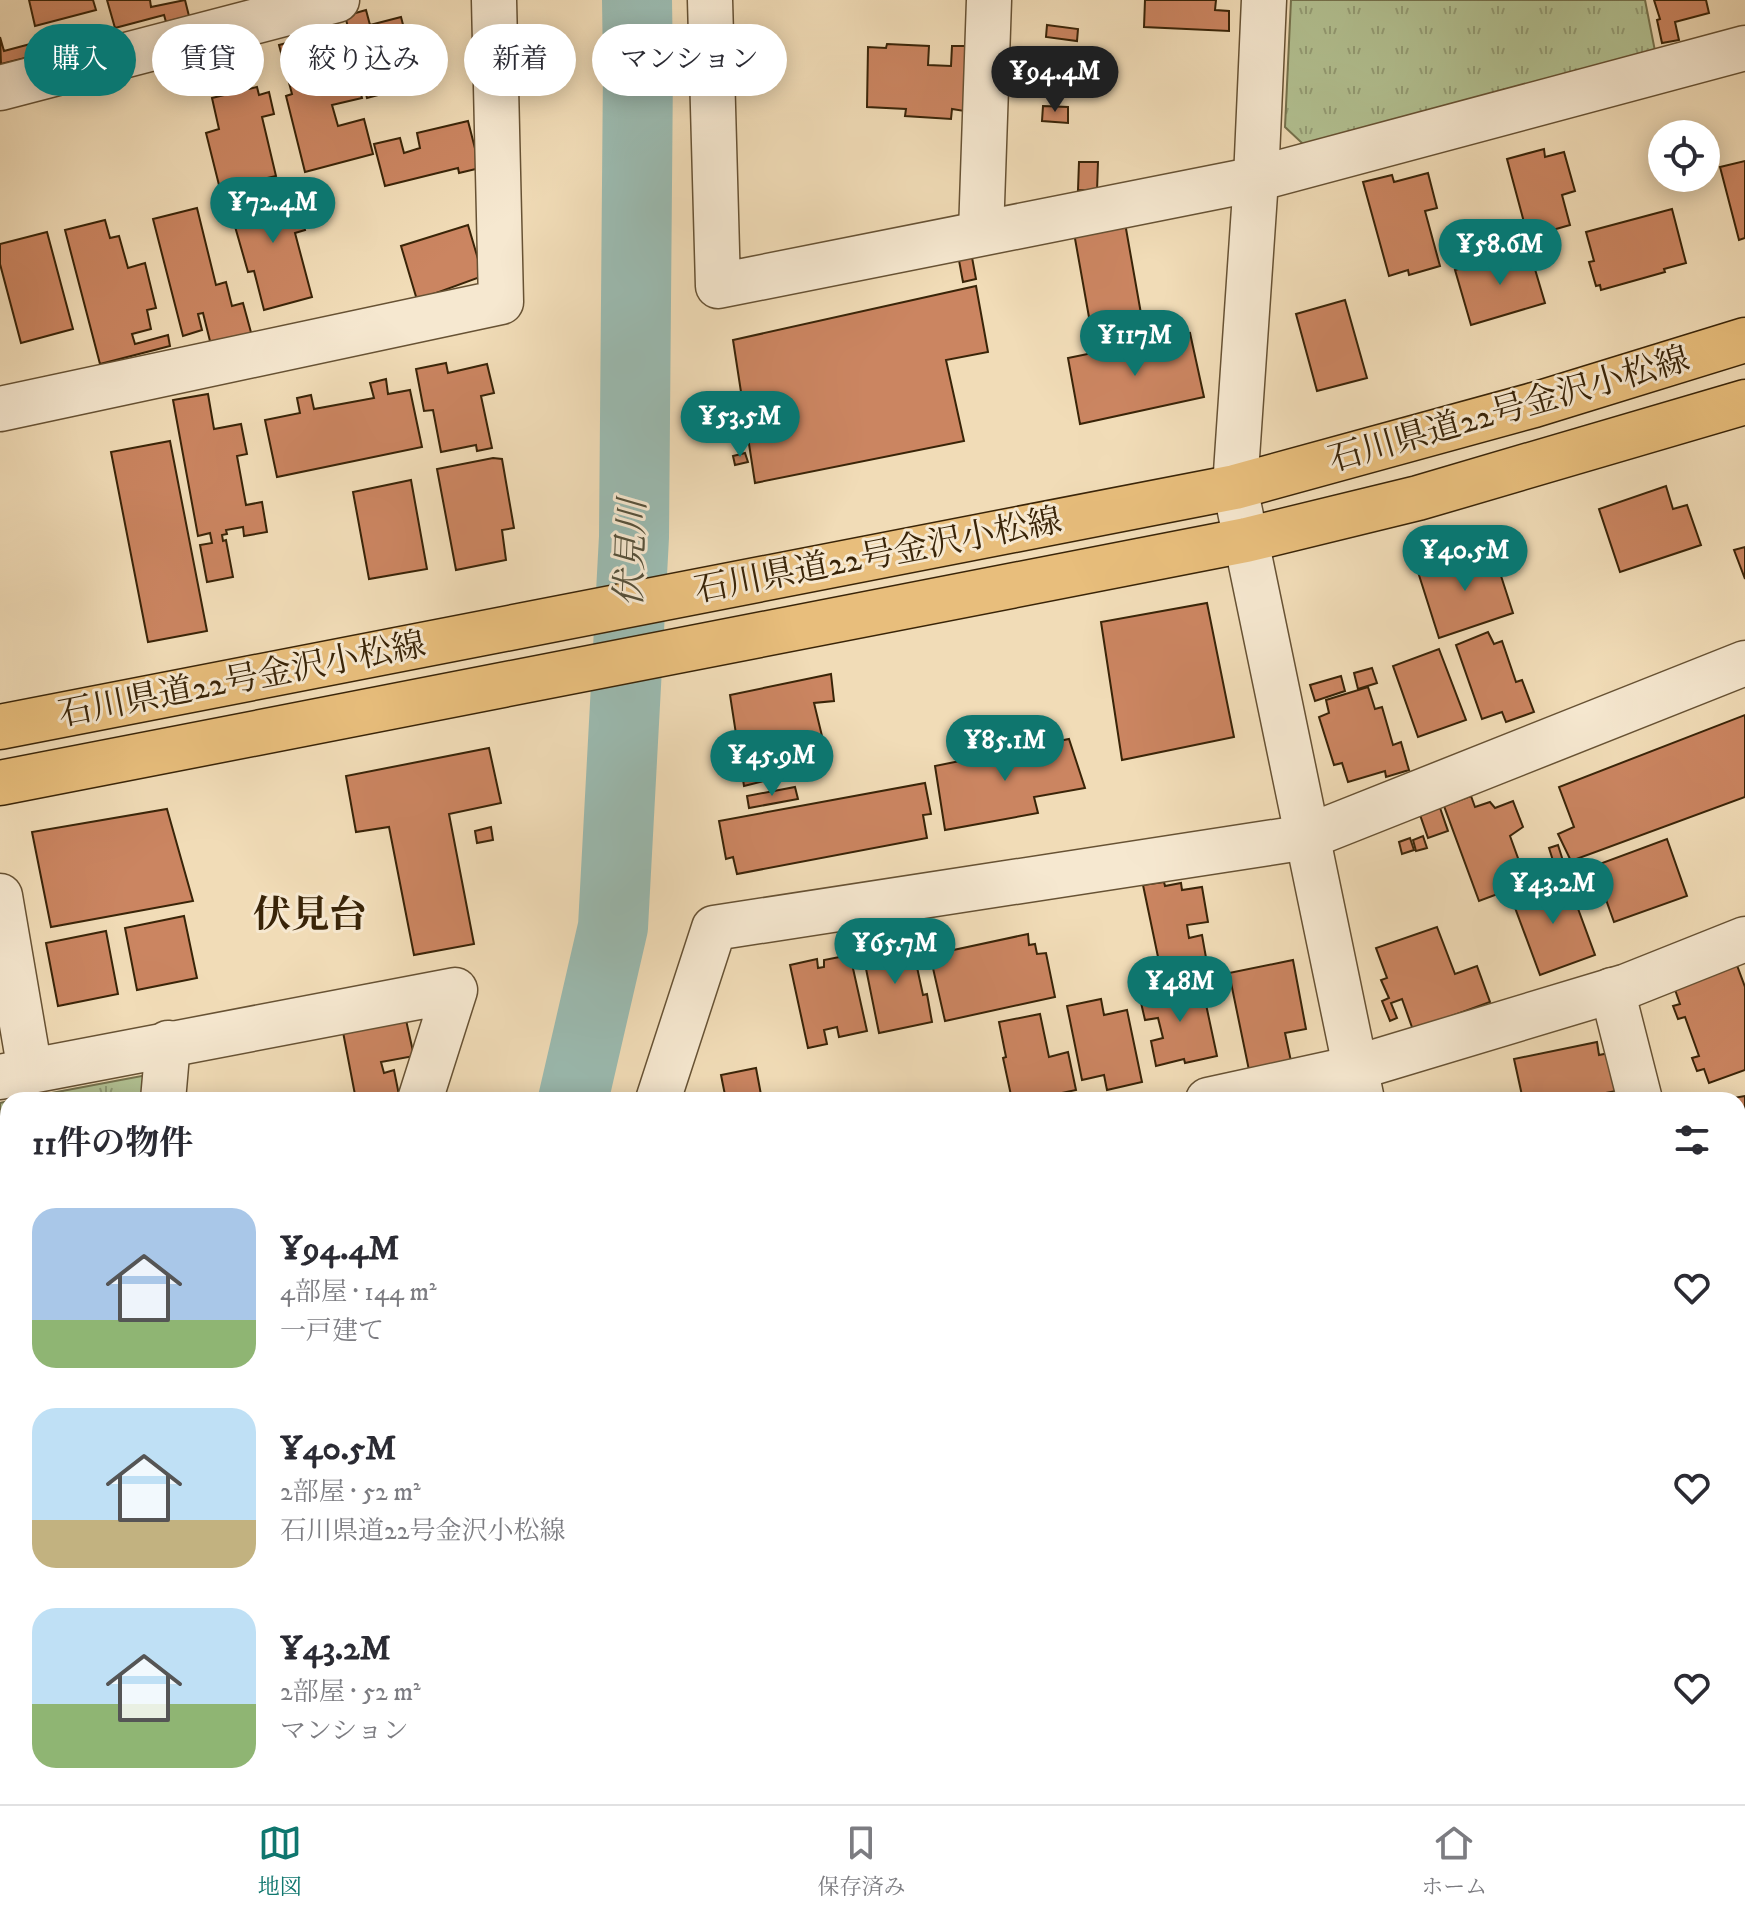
<!DOCTYPE html>
<html lang="ja">
<head>
<meta charset="utf-8">
<style>
	:root { --surface:#fff; --page:#f7f7f7; --text:#2b2b33; --muted:#7c7c81; --line:#e1e1e2; --accent:#0f766e }
	body { margin:0; font-family:"IM FELL DW Pica","Noto Serif JP",serif; background:var(--page); color:var(--text); height:100vh; display:flex; flex-direction:column; font-size:30px; white-space:nowrap }
	* { box-sizing:border-box; margin:0 }
	p { font-size:26px; color:var(--muted) }
	.icon { flex:none; width:44px; height:44px; fill:none; stroke:currentColor; stroke-width:2; stroke-linecap:round; stroke-linejoin:round }
	.map { position:relative; flex:1; overflow:hidden }
	.panel { position:absolute; left:0px; top:1092px; width:1746px; height:712px; display:flex; flex-direction:column; background:var(--surface); border-radius:24px 24px 0 0; box-shadow:0 4px 20px #0003 }
	.panel>* { flex:none }
	.guide { position:absolute; left:24px; top:24px; width:800px; height:72px; display:flex; gap:16px }
	.buttons { position:absolute; left:1648px; top:120px; display:grid; gap:16px }
	.buttons a { display:grid; place-items:center; width:72px; height:72px; border-radius:50%; background:var(--surface); box-shadow:0 4px 20px #0003; font-size:40px }
	.price { position:absolute; translate:-50% -68px; padding:0 18px; border-radius:28px; background:var(--accent); color:#fff; font-size:26px; line-height:52px; filter:drop-shadow(0 2px 4px #0008) }
	.price::after { content:''; position:absolute; left:50%; top:48px; width:24px; height:18px; margin-left:-12px; background:inherit; clip-path:polygon(0 0,100% 0,50% 100%) }
	.price.selected { background:#222; color:#fff }
	ul { padding:0; list-style:none }
	li { display:flex; align-items:center; gap:24px; height:200px; padding:0 32px }
	li span { display:grid; place-items:center; flex:none; width:224px; height:160px; border-radius:24px; color:#555 }
	li>.icon { margin-inline-start:auto }
	span .icon { width:96px; height:96px; fill:#fffc; stroke-width:1 }
	li b { font-size:34px }
	h2 { display:flex; justify-content:space-between; align-items:center; height:96px; padding:0 32px; font-size:34px }
	.chip { padding:0 28px; border-radius:36px; background:var(--surface); box-shadow:0 4px 20px #0003; font-size:28px; line-height:72px }
	.chip.selected { background:var(--accent); color:#fff }
	.menu { display:flex; justify-content:space-around; align-items:center; height:112px; border-top:2px solid var(--line); background:var(--surface); font-size:22px; color:var(--muted) }
	.menu a { display:grid; justify-items:center; gap:4px }
	.menu .selected { color:var(--accent) }
	.map>svg:first-child { display:block }
	.park { fill:url(#park-tufts); stroke:#76734e; stroke-width:2 }
	.lines { fill:none; stroke-linecap:round; stroke-linejoin:round }
	.river { stroke:#9bbbb1; stroke-width:70 }
	.building { fill:#cb8561; stroke:#392408; stroke-width:2 }
	.minor-casing { stroke:#675234; stroke-width:47 }
	.major-casing { stroke:#392408; stroke-width:47 }
	.minor { stroke:#f6e8d0; stroke-width:44 }
	.major { stroke:#e8be7c; stroke-width:44 }
	.labels { text-anchor:middle; dominant-baseline:central; stroke-width:6; stroke-linejoin:round; paint-order:stroke }
	.street-label { font-size:34px; fill:#392408; stroke:#f6e8d0 }
	.water-label { font-size:36px; font-style:italic; fill:#56513b; stroke:#f6e8d0 }
	.quarter-label { font-size:38px; font-weight:bold; fill:#392408; stroke:#f6e8d0 }
</style>
</head>
<body>
<div class="map">
<svg width="1745" height="1804" viewBox="0 0 1745 1804">
	<defs>
		<pattern id="park-tufts" width="24" height="20" patternUnits="userSpaceOnUse" patternTransform="scale(2)"><rect width="24" height="20" fill="#b3c293"/><path d="M3 7l-1-3M5 7V3M7 7l1-3M15 17l-1-3M17 17v-4M19 17l1-3" fill="none" stroke="#939d76"/></pattern>
	</defs>
	<rect width="100%" height="100%" fill="#f1dcb7"/>
	<filter id="stains"><feTurbulence type="fractalNoise" baseFrequency=".0025" numOctaves="4"/><feColorMatrix values="0 0 0 0 .2 0 0 0 0 .09 0 0 0 0 .02 0 0 0 .5 -.17"/></filter>
	<radialGradient id="worn" r=".72"><stop offset=".6" stop-color="#630" stop-opacity="0"/><stop offset="1" stop-color="#630" stop-opacity=".3"/></radialGradient>
	<g class="park">
		<polygon points="1291,0 1645,0 1655,51 1303,144 1285,127"/>
		<polygon points="147,1075 141,1100 14,1100"/>
		<polygon points="8,1101 8,1456 0,1462 0,1103"/>
	</g>
	<g class="lines">
		<g class="river">
			<polyline points="573,1100 613,927 634,537 638,67 637,0"/>
			<polyline points="307,1804 312,1796"/>
		</g>
	</g>
	<g class="building">
		<polygon points="29,0 93,0 96,10 35,26"/>
		<polygon points="107,0 150,0 151,7 185,0 189,16 166,22 164,15 115,28"/>
		<polygon points="1145,0 1216,0 1215,10 1229,11 1229,31 1144,27"/>
		<polygon points="1654,0 1706,0 1709,13 1675,22 1679,40 1662,43 1657,20 1660,19"/>
		<polygon points="366,10 370,25 401,17 415,71 406,73 408,83 392,87 393,91 367,98 345,16"/>
		<polygon points="1047,25 1078,29 1077,41 1046,37"/>
		<polygon points="324,33 328,46 347,41 362,98 332,105 338,126 364,119 373,154 305,172 286,96 292,94 279,45"/>
		<polygon points="0,37 4,51 34,43 37,55 1,64"/>
		<polygon points="887,44 929,46 928,65 951,66 952,46 987,46 964,111 952,109 951,119 905,116 906,109 867,107 868,47 886,48"/>
		<polygon points="257,87 259,95 269,92 274,114 262,117 276,176 220,189 206,133 219,129 212,98"/>
		<polygon points="1043,106 1068,107 1068,123 1042,121"/>
		<polygon points="468,121 480,168 459,173 458,168 385,186 374,144 400,138 404,153 420,148 417,133"/>
		<polygon points="1544,149 1545,157 1564,152 1575,191 1562,195 1570,225 1528,237 1507,159"/>
		<polygon points="1745,161 1745,238 1739,240 1720,167"/>
		<polygon points="1079,162 1098,162 1097,191 1078,190"/>
		<polygon points="1428,173 1437,208 1425,211 1440,266 1409,275 1408,270 1389,276 1363,182 1392,175 1394,182"/>
		<polygon points="292,186 305,230 295,233 312,297 264,310 254,271 248,272 228,202"/>
		<polygon points="197,208 216,285 226,282 232,306 243,303 252,336 211,345 203,313 198,314 202,330 183,336 153,219"/>
		<polygon points="1672,209 1686,263 1664,269 1665,272 1601,290 1600,285 1596,286 1589,262 1594,261 1586,232"/>
		<polygon points="105,220 110,238 119,236 128,268 145,263 156,308 147,310 151,329 132,334 135,344 168,335 170,346 100,364 65,230"/>
		<polygon points="1125,223 1143,325 1092,334 1074,233"/>
		<polygon points="468,225 483,276 417,300 401,246"/>
		<polygon points="47,232 73,329 21,343 0,264 0,244"/>
		<polygon points="1529,249 1545,303 1471,325 1455,270"/>
		<polygon points="971,252 976,279 963,282 958,255"/>
		<polygon points="976,286 988,352 946,360 964,441 755,483 733,340"/>
		<polygon points="1345,300 1367,378 1317,391 1296,314"/>
		<polygon points="1190,333 1204,397 1080,424 1068,358"/>
		<polygon points="446,363 448,373 487,364 494,393 481,396 492,448 477,451 476,445 441,452 433,410 424,411 416,369"/>
		<polygon points="386,379 388,394 410,390 422,447 277,477 265,420 300,413 297,398 311,395 314,409 374,398 370,383"/>
		<polygon points="208,394 214,429 241,424 247,454 237,456 246,505 262,502 267,532 244,536 243,527 226,530 227,534 222,535 223,541 226,540 233,577 207,582 200,545 212,543 210,533 198,536 173,400"/>
		<polygon points="170,441 207,631 148,642 111,452"/>
		<polygon points="745,453 748,462 735,465 733,456"/>
		<polygon points="493,458 502,459 514,528 502,530 506,560 456,570 437,469"/>
		<polygon points="411,480 427,569 369,579 353,492"/>
		<polygon points="1666,486 1673,509 1687,505 1701,545 1620,572 1599,509"/>
		<polygon points="1745,547 1745,579 1734,550"/>
		<polygon points="1492,548 1513,613 1439,638 1418,572"/>
		<polygon points="1207,603 1234,737 1122,760 1101,622"/>
		<polygon points="1488,632 1494,644 1502,641 1516,682 1522,680 1534,712 1506,722 1502,712 1482,719 1456,645"/>
		<polygon points="1439,649 1466,720 1418,737 1393,666"/>
		<polygon points="1372,668 1377,683 1358,689 1354,673"/>
		<polygon points="831,674 834,701 814,703 829,765 744,786 730,695"/>
		<polygon points="1341,676 1345,691 1315,701 1310,685"/>
		<polygon points="1368,687 1375,709 1382,707 1393,745 1401,742 1409,770 1386,777 1385,771 1348,782 1342,763 1334,765 1319,717 1329,713 1326,700"/>
		<polygon points="1745,715 1745,797 1571,861 1558,834 1574,827 1559,787"/>
		<polygon points="1069,739 1085,788 1034,797 1038,813 945,830 935,766"/>
		<polygon points="489,748 501,803 449,814 474,944 414,955 389,827 356,832 346,776"/>
		<polygon points="925,783 931,814 923,815 927,838 737,874 733,857 726,859 719,821"/>
		<polygon points="795,787 798,799 749,808 747,796"/>
		<polygon points="1471,796 1475,807 1490,802 1495,808 1513,801 1523,827 1510,836 1527,883 1479,901 1444,806"/>
		<polygon points="1438,802 1448,831 1428,838 1418,809"/>
		<polygon points="167,809 193,901 51,927 32,832"/>
		<polygon points="491,827 493,840 477,843 475,831"/>
		<polygon points="1423,836 1427,848 1416,851 1413,840"/>
		<polygon points="1410,838 1414,850 1402,854 1399,842"/>
		<polygon points="1667,839 1687,896 1614,922 1594,866"/>
		<polygon points="1558,845 1564,864 1555,867 1549,848"/>
		<polygon points="1566,876 1595,955 1540,975 1511,897"/>
		<polygon points="1164,882 1165,886 1181,883 1182,890 1202,887 1208,922 1187,925 1189,938 1202,935 1208,969 1162,976 1143,885"/>
		<polygon points="184,916 197,978 137,990 125,928"/>
		<polygon points="1437,927 1455,974 1477,966 1490,1002 1413,1030 1402,999 1391,1003 1397,1018 1390,1021 1382,1001 1389,998 1381,980 1387,978 1376,948"/>
		<polygon points="106,931 118,994 58,1006 46,943"/>
		<polygon points="1028,934 1029,945 1035,944 1037,954 1046,953 1055,997 945,1021 930,955"/>
		<polygon points="894,937 896,948 912,944 923,995 927,994 932,1022 879,1033 861,944"/>
		<polygon points="850,955 867,1031 839,1037 837,1027 824,1030 827,1044 808,1048 790,965 817,959 818,968 824,967 824,960"/>
		<polygon points="1293,960 1306,1029 1285,1033 1292,1066 1250,1075 1229,973"/>
		<polygon points="1735,960 1745,987 1745,1070 1709,1083 1704,1069 1697,1071 1692,1058 1699,1056 1685,1017 1678,1019 1673,1006 1680,1004 1672,981"/>
		<polygon points="1201,981 1217,1056 1185,1063 1184,1059 1156,1066 1151,1041 1163,1038 1158,1018 1145,1020 1139,994"/>
		<polygon points="1101,999 1104,1015 1127,1010 1142,1082 1107,1090 1104,1075 1082,1080 1067,1006"/>
		<polygon points="1040,1014 1049,1057 1068,1052 1076,1090 1038,1098 1039,1100 1012,1100 1003,1058 1006,1057 999,1022"/>
		<polygon points="406,1020 414,1056 381,1062 384,1073 394,1070 400,1100 356,1100 343,1032"/>
		<polygon points="1597,1042 1599,1055 1609,1053 1616,1091 1570,1100 1523,1100 1514,1059"/>
		<polygon points="756,1068 762,1100 726,1100 721,1075"/>
		<polygon points="1745,1096 1745,1196 1738,1198 1738,1100 1722,1100"/>
		<polygon points="8,1733 8,1761 0,1765 0,1737"/>
		<polygon points="1745,1795 1745,1804 1656,1804 1655,1796 1719,1796 1723,1804"/>
		<polygon points="603,1796 717,1796 714,1804 603,1804 601,1803"/>
		<polygon points="781,1796 831,1796 828,1804 778,1804"/>
		<polygon points="870,1796 892,1796 890,1804 868,1804"/>
	</g>
	<g class="lines">
		<g class="minor-casing">
			<g id="minor">
				<polyline points="710,0 718,286 1256,179 1745,48"/>
				<polyline points="1264,0 1256,179 1235,487 1362,1100"/>
				<polyline points="0,88 337,0"/>
				<polyline points="981,233 989,0"/>
				<polyline points="0,409 501,302 494,0"/>
				<polyline points="0,896 30,1071"/>
				<polyline points="1612,990 1640,1100"/>
				<polyline points="0,1077 455,990 420,1100"/>
				<polyline points="163,1100 168,1043"/>
				<polyline points="658,1100 714,928 1307,837 1745,663"/>
				<polyline points="1208,1100 1355,1068 1627,986 1745,939"/>
				<polyline points="0,1487 8,1481"/>
				<polyline points="0,1603 8,1621"/>
				<polyline points="1738,1677 1745,1679"/>
				<polyline points="86,1796 89,1804"/>
				<polyline points="984,1796 1006,1804"/>
				<polyline points="163,1804 169,1796"/>
				<polyline points="425,1804 428,1796"/>
				<polyline points="737,1804 740,1796"/>
				<polyline points="1042,1804 1045,1796"/>
				<polyline points="1310,1804 1312,1796"/>
				<polyline points="1624,1804 1627,1796"/>
			</g>
		</g>
		<g class="major-casing">
			<g id="major">
				<polyline points="0,727 1235,487 1534,405 1745,340"/>
				<polyline points="0,783 1246,540 1418,498 1745,402"/>
			</g>
		</g>
		<use href="#minor" class="minor"/>
		<use href="#major" class="major"/>
	</g>
	<g class="labels">
		<g class="street-label">
			<text transform="translate(1509 410) rotate(-16)">石川県道22号金沢小松線</text>
			<text transform="translate(878 556) rotate(-11)">石川県道22号金沢小松線</text>
			<text transform="translate(242 680) rotate(-11)">石川県道22号金沢小松線</text>
		</g>
		<g class="water-label">
			<text transform="translate(632 553) rotate(-88)">伏見川</text>
		</g>
		<g class="quarter-label">
			<text x="310" y="916">伏見台</text>
		</g>
	</g>
	<rect width="100%" height="100%" filter="url(#stains)"/>
	<rect width="100%" height="100%" fill="url(#worn)"/>
</svg>
<div class="buttons">
<a><svg class="icon" aria-label="locate" viewBox="0 0 24 24"><circle cx="12" cy="12" r="6"/><path d="M12 2v4M12 18v4M2 12h4M18 12h4"/></svg></a>
</div>
<b class="price selected" style="left:1055px;top:114px">¥94.4M</b>
<b class="price" style="left:273px;top:245px">¥72.4M</b>
<b class="price" style="left:1500px;top:287px">¥58.6M</b>
<b class="price" style="left:1135px;top:378px">¥117M</b>
<b class="price" style="left:740px;top:459px">¥53.5M</b>
<b class="price" style="left:1465px;top:593px">¥40.5M</b>
<b class="price" style="left:1005px;top:783px">¥85.1M</b>
<b class="price" style="left:772px;top:798px">¥45.9M</b>
<b class="price" style="left:1553px;top:926px">¥43.2M</b>
<b class="price" style="left:895px;top:986px">¥65.7M</b>
<b class="price" style="left:1180px;top:1024px">¥48M</b>
<div class="guide">
<a class="chip selected">購入</a>
<a class="chip">賃貸</a>
<a class="chip">絞り込み</a>
<a class="chip">新着</a>
<a class="chip">マンション</a>
</div>
<section class="panel">
<h2>11件の物件<svg class="icon" aria-label="filters" viewBox="0 0 24 24"><path d="M4 7h16M4 17h16"/><circle cx="9" cy="7" r="2"/><circle cx="15" cy="17" r="2"/></svg></h2>
<ul>
<li><span style="background:linear-gradient(#a9c7e8 70%,#8fb573 0)"><svg class="icon" aria-label="home" viewBox="0 0 24 24"><path d="M3 11l9-7 9 7M6 9v11h12V9"/></svg></span><div><b>¥94.4M</b><p>4部屋 · 144 m²</p><p>一戸建て</p></div><svg class="icon" aria-label="heart" viewBox="0 0 24 24"><path d="M12 20l-8-8c-3-5 5-10 8-4 3-6 11-1 8 4z"/></svg></li>
<li><span style="background:linear-gradient(#bfe0f5 70%,#c2b280 0)"><svg class="icon" aria-label="home" viewBox="0 0 24 24"><path d="M3 11l9-7 9 7M6 9v11h12V9"/></svg></span><div><b>¥40.5M</b><p>2部屋 · 52 m²</p><p>石川県道22号金沢小松線</p></div><svg class="icon" aria-label="heart" viewBox="0 0 24 24"><path d="M12 20l-8-8c-3-5 5-10 8-4 3-6 11-1 8 4z"/></svg></li>
<li><span style="background:linear-gradient(#bfe0f5 60%,#8fb573 0)"><svg class="icon" aria-label="home" viewBox="0 0 24 24"><path d="M3 11l9-7 9 7M6 9v11h12V9"/></svg></span><div><b>¥43.2M</b><p>2部屋 · 52 m²</p><p>マンション</p></div><svg class="icon" aria-label="heart" viewBox="0 0 24 24"><path d="M12 20l-8-8c-3-5 5-10 8-4 3-6 11-1 8 4z"/></svg></li>
</ul>
</section>
</div>
<nav class="menu">
<a class="selected"><svg class="icon" aria-label="map" viewBox="0 0 24 24"><path d="M3 6l6-2 6 2 6-2v14l-6 2-6-2-6 2zM9 4v14M15 6v14"/></svg>地図</a>
<a><svg class="icon" aria-label="saved" viewBox="0 0 24 24"><path d="M7 4h10v16l-5-4-5 4z"/></svg>保存済み</a>
<a><svg class="icon" aria-label="home" viewBox="0 0 24 24"><path d="M3 11l9-7 9 7M6 9v11h12V9"/></svg>ホーム</a>
</nav>
</body>
</html>
